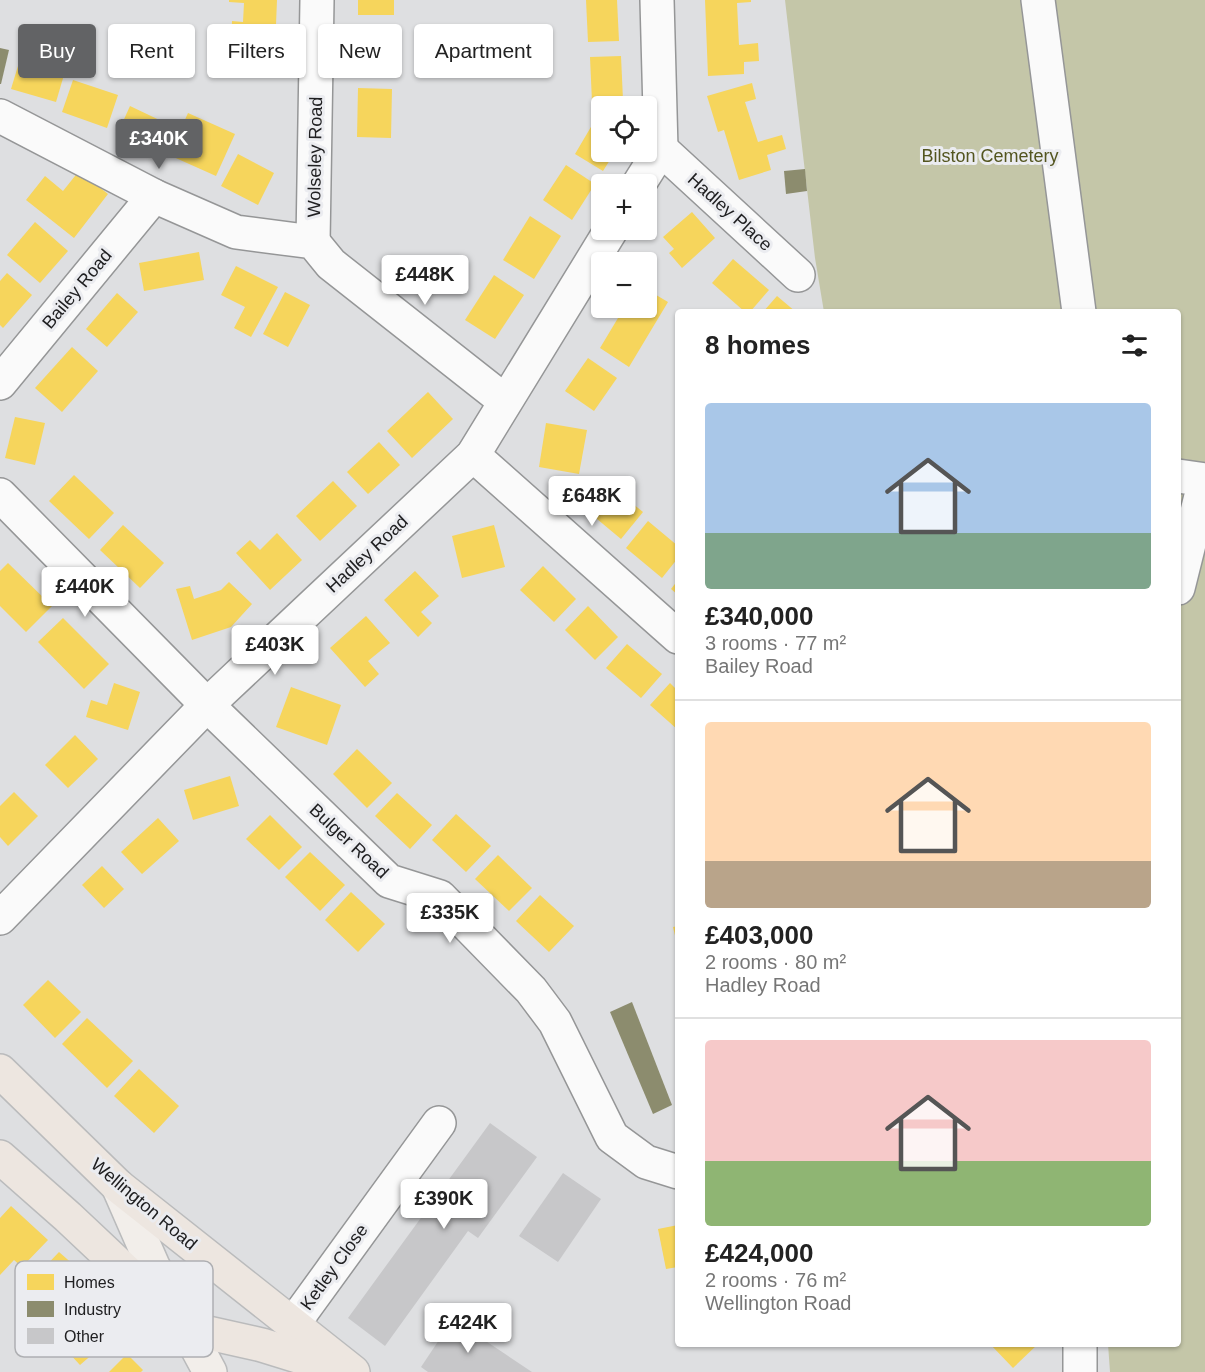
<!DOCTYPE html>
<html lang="en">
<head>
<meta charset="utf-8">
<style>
	:root { --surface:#fff; --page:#f2f2f2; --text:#222; --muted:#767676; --line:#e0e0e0; --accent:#626365 }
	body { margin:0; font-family:Helvetica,sans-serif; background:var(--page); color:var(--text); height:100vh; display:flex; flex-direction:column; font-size:22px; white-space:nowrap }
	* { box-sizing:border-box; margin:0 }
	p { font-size:20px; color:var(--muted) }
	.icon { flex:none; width:33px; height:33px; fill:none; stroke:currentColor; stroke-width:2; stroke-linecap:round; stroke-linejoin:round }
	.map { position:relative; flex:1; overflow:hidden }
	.sheet { position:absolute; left:675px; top:309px; width:506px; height:1038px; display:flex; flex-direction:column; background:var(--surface); border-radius:6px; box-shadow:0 2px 4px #0004 }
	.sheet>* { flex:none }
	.banner { position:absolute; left:18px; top:24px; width:567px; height:54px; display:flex; gap:12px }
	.controls { position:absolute; left:591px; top:96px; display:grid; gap:12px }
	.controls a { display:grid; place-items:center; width:66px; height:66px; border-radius:6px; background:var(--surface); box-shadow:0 2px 4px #0004; font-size:30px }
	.price { position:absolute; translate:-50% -51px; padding:0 14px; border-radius:6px; background:#fff; color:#222; font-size:20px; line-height:39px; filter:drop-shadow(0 2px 3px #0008) }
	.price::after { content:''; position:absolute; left:50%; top:36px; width:18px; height:14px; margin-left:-9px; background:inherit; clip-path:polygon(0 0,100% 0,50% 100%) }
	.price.on { background:var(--accent); color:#fff }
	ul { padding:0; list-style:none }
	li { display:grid; align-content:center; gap:12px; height:318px; padding:0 30px }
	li+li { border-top:2px solid var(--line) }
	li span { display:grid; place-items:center; height:186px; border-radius:6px; color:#555 }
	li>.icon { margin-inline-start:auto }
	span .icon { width:108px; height:108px; fill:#fffc; stroke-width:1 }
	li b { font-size:26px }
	h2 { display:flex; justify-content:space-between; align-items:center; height:72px; padding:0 30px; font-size:26px }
	.chip { padding:0 21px; border-radius:6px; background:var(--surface); box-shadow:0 2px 4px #0004; font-size:21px; line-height:54px }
	.chip.on { background:var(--accent); color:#fff }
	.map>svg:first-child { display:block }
	.green { fill:#c4c6a8 }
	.homes { fill:#f6d55c }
	.industry { fill:#8c8c6e }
	.building { fill:#c7c7c9 }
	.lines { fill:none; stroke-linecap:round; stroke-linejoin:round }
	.minor-casing { stroke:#959697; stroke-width:36 }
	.major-casing { stroke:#babbbc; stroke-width:36 }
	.highway-casing { stroke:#babbbc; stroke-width:36 }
	.minor { stroke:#fafafa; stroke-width:33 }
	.major { stroke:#f2eeea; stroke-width:33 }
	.highway { stroke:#ede6e0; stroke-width:33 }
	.labels { text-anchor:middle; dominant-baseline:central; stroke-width:6; stroke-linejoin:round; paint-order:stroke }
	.park-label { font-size:18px; fill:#53551f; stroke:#ebecf0 }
	.street-label { font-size:18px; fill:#202022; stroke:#ebecf0 }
	.key { fill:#ebecf0; stroke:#aeafb2; stroke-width:1.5 }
	.key-label { font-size:16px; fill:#202022 }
</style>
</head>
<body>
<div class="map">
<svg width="1205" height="1372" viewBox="0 0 1205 1372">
	<rect width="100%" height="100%" fill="#dedfe1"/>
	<polygon class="green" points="785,0 1205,0 1205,1372 1110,1372 1108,1344 1178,1344 1178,312 824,312 815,258"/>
	<g class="homes">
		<polygon points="229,0 277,0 275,49 231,47 232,21 243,22 244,3 229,2"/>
		<rect x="358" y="0" width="36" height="15"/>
		<polygon points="586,0 617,0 619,41 588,42"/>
		<polygon points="705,0 751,0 751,2 737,3 739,45 758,43 759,61 744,62 744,74 708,76"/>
		<polygon points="358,27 394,28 393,75 358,74"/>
		<polygon points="21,56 66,68 56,102 11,89"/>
		<polygon points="621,56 623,100 592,102 590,57"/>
		<polygon points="73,80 118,95 107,128 62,112"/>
		<polygon points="752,83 756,99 745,102 758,142 782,135 786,149 767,155 771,170 739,180 724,130 718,132 707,96"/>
		<polygon points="358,88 392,89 391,138 357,137"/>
		<polygon points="130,106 172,126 159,156 116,137"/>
		<polygon points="188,113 235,134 216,176 169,155"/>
		<polygon points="598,115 602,117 602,152 615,152 603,171 575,154"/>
		<polygon points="238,154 274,173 258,205 221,186"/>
		<polygon points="566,165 595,184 572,220 543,200"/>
		<polygon points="79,171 108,194 74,238 26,200 45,176 63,191"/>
		<polygon points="692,212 715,238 682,268 669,253 674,249 663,237"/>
		<polygon points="530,216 561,236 534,279 503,260"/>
		<polygon points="35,222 68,251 40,283 7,255"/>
		<polygon points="199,252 204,280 144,291 139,263"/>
		<polygon points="733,259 769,290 750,312 745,312 712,283"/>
		<polygon points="236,266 278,287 251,337 234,328 245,307 221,295"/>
		<polygon points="7,273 32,295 3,328 0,325 0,281"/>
		<polygon points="494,275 524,295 495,339 465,320"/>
		<polygon points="646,289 668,302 629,367 600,348 624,308 646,308"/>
		<polygon points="285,292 310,305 288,347 263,334"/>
		<polygon points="117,293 138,312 107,347 86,329"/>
		<polygon points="777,296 796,312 763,312"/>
		<polygon points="72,347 98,371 62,412 35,388"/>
		<polygon points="588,358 617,378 594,411 565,391"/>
		<polygon points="428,392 453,419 412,458 387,431"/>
		<polygon points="15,417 45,423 35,465 5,458"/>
		<polygon points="546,423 587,430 579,474 539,467"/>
		<polygon points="379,442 400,465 368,494 347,472"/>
		<polygon points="74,475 114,513 89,539 49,501"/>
		<polygon points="333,481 357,506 320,541 296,516"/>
		<polygon points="607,483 643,512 621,539 585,509"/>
		<polygon points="648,521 678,546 678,558 662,578 626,548"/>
		<polygon points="123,525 164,563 140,588 100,550"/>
		<polygon points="494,525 505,567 462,578 452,536"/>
		<polygon points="277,533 302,560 270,590 236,553 250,540 260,550"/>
		<polygon points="8,563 52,606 26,632 0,606 0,571"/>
		<polygon points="543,566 576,599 554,622 520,590"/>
		<polygon points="415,571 439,596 421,612 432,623 418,637 384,600"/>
		<polygon points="678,580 678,595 671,589"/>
		<polygon points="229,582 252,604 231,627 192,640 176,589 190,586 194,599 221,590"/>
		<polygon points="588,606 618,637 595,660 565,630"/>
		<polygon points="366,616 390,643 368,661 379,674 365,687 330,648"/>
		<polygon points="63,618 109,664 84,689 38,642"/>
		<polygon points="627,644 662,674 641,698 606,668"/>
		<polygon points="114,683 140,692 128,730 86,717 91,700 107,705"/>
		<polygon points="670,683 678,691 678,730 650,705"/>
		<polygon points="291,687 341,705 327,745 276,727"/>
		<polygon points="75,735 98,759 68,788 45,765"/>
		<polygon points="357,749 392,783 367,808 333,774"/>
		<polygon points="230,776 239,806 193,820 184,790"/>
		<polygon points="14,792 38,816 8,846 0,837 0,806"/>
		<polygon points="397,793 432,825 410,849 375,816"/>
		<polygon points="456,814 491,846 466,872 432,840"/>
		<polygon points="270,815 302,847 279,870 246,839"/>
		<polygon points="158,818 179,841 142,874 121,852"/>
		<polygon points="310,852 345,885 320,911 285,877"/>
		<polygon points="498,855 532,888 509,911 475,879"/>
		<polygon points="102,866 124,889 104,908 82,885"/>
		<polygon points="351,892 385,924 358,952 325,920"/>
		<polygon points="540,895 574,926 549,952 516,921"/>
		<polygon points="678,926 678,944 677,944 673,927"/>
		<polygon points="48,980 81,1012 55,1038 23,1005"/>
		<polygon points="87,1018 133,1061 107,1088 62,1044"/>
		<polygon points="139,1069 179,1106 154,1133 114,1096"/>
		<polygon points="11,1206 48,1240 22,1267 14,1260 0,1275 0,1218"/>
		<polygon points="678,1225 678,1267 666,1269 658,1229"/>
		<polygon points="59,1252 75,1266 56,1286 75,1308 35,1344 16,1323 31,1310 18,1295"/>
		<polygon points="85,1312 110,1339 80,1365 56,1339"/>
		<polygon points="990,1344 1038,1344 1013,1368"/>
		<polygon points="127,1354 143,1370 141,1372 109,1372"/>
	</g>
	<g class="industry">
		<polygon points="0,48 9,50 1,84 0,84"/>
		<polygon points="805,169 807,191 786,194 784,171"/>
		<polygon points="632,1002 672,1105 653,1114 610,1012"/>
	</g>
	<g class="building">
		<polygon points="490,1123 537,1157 478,1238 468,1231 385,1346 348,1318"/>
		<polygon points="563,1173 601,1199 558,1262 519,1236"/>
		<polygon points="453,1319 532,1372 428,1372 421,1367"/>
	</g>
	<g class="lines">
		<g class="minor-casing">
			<g id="minor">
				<polyline points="1038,0 1079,312"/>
				<polyline points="0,116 154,196 236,232 313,242 331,264 505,401"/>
				<polyline points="661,149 798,275"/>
				<polyline points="639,184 661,149 657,0"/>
				<polyline points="313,242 317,0"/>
				<polyline points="0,383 154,196"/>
				<polyline points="473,455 678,637"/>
				<polyline points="1178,476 1205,480 1178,588"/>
				<polyline points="0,495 207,705 389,881 440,897 531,990 555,1022 612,1137 646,1162 678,1172"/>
				<polyline points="0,918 207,705 473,455 611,230"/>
				<polyline points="293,1324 439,1123"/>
				<polyline points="1080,1344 1080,1372"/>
			</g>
		</g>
		<g class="major-casing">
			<polyline id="major" points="118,1186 153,1266 210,1372"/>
		</g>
		<g class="highway-casing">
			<g id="highway">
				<polyline points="0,1071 118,1186 353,1372"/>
				<polyline points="0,1157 68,1217 186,1328 262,1345 304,1358 336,1372"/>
			</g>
		</g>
		<use href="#minor" class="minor"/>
		<use href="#major" class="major"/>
		<use href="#highway" class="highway"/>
	</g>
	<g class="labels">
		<g class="park-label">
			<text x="990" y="156">Bilston Cemetery</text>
		</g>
		<g class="street-label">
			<text transform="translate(315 157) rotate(-89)">Wolseley Road</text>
			<text transform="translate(730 212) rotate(42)">Hadley Place</text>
			<text transform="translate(77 289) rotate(-50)">Bailey Road</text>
			<text transform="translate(367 554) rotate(-43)">Hadley Road</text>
			<text transform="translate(349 841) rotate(43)">Bulger Road</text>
			<text transform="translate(144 1204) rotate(40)">Wellington Road</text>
			<text transform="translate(334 1267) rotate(-54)">Ketley Close</text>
		</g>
	</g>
	<rect x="15" y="1261" width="198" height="96" rx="9" class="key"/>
	<rect x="27" y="1274" width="27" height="16" fill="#f6d55c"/>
	<rect x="27" y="1301" width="27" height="16" fill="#8c8c6e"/>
	<rect x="27" y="1328" width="27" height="16" fill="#c7c7c9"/>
	<g class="key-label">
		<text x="64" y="1288">Homes</text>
		<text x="64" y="1315">Industry</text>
		<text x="64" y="1342">Other</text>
	</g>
</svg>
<div class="controls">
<a><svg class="icon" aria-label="locate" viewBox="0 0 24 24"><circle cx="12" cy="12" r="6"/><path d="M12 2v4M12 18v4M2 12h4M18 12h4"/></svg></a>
<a>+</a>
<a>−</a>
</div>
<b class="price on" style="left:159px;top:170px">£340K</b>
<b class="price" style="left:425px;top:306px">£448K</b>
<b class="price" style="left:592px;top:527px">£648K</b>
<b class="price" style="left:85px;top:618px">£440K</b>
<b class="price" style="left:275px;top:676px">£403K</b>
<b class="price" style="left:450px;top:944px">£335K</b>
<b class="price" style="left:444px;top:1230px">£390K</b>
<b class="price" style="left:468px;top:1354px">£424K</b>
<div class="banner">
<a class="chip on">Buy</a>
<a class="chip">Rent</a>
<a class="chip">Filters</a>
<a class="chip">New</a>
<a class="chip">Apartment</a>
</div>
<section class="sheet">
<h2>8 homes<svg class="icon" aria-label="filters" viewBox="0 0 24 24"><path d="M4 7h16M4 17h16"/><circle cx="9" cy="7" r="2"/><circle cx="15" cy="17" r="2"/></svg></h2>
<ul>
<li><span style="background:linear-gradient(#a9c7e8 70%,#7fa58c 0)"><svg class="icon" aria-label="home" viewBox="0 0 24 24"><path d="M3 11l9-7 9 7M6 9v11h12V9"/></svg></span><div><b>£340,000</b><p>3 rooms · 77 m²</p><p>Bailey Road</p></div></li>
<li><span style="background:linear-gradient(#ffd9b3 75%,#b9a48a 0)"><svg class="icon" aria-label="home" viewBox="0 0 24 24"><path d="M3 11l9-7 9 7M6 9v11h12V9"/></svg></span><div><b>£403,000</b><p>2 rooms · 80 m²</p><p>Hadley Road</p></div></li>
<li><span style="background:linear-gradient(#f6c9c9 65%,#8fb573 0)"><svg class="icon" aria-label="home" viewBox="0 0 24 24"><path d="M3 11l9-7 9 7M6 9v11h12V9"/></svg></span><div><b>£424,000</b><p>2 rooms · 76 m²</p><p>Wellington Road</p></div></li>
</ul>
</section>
</div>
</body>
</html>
